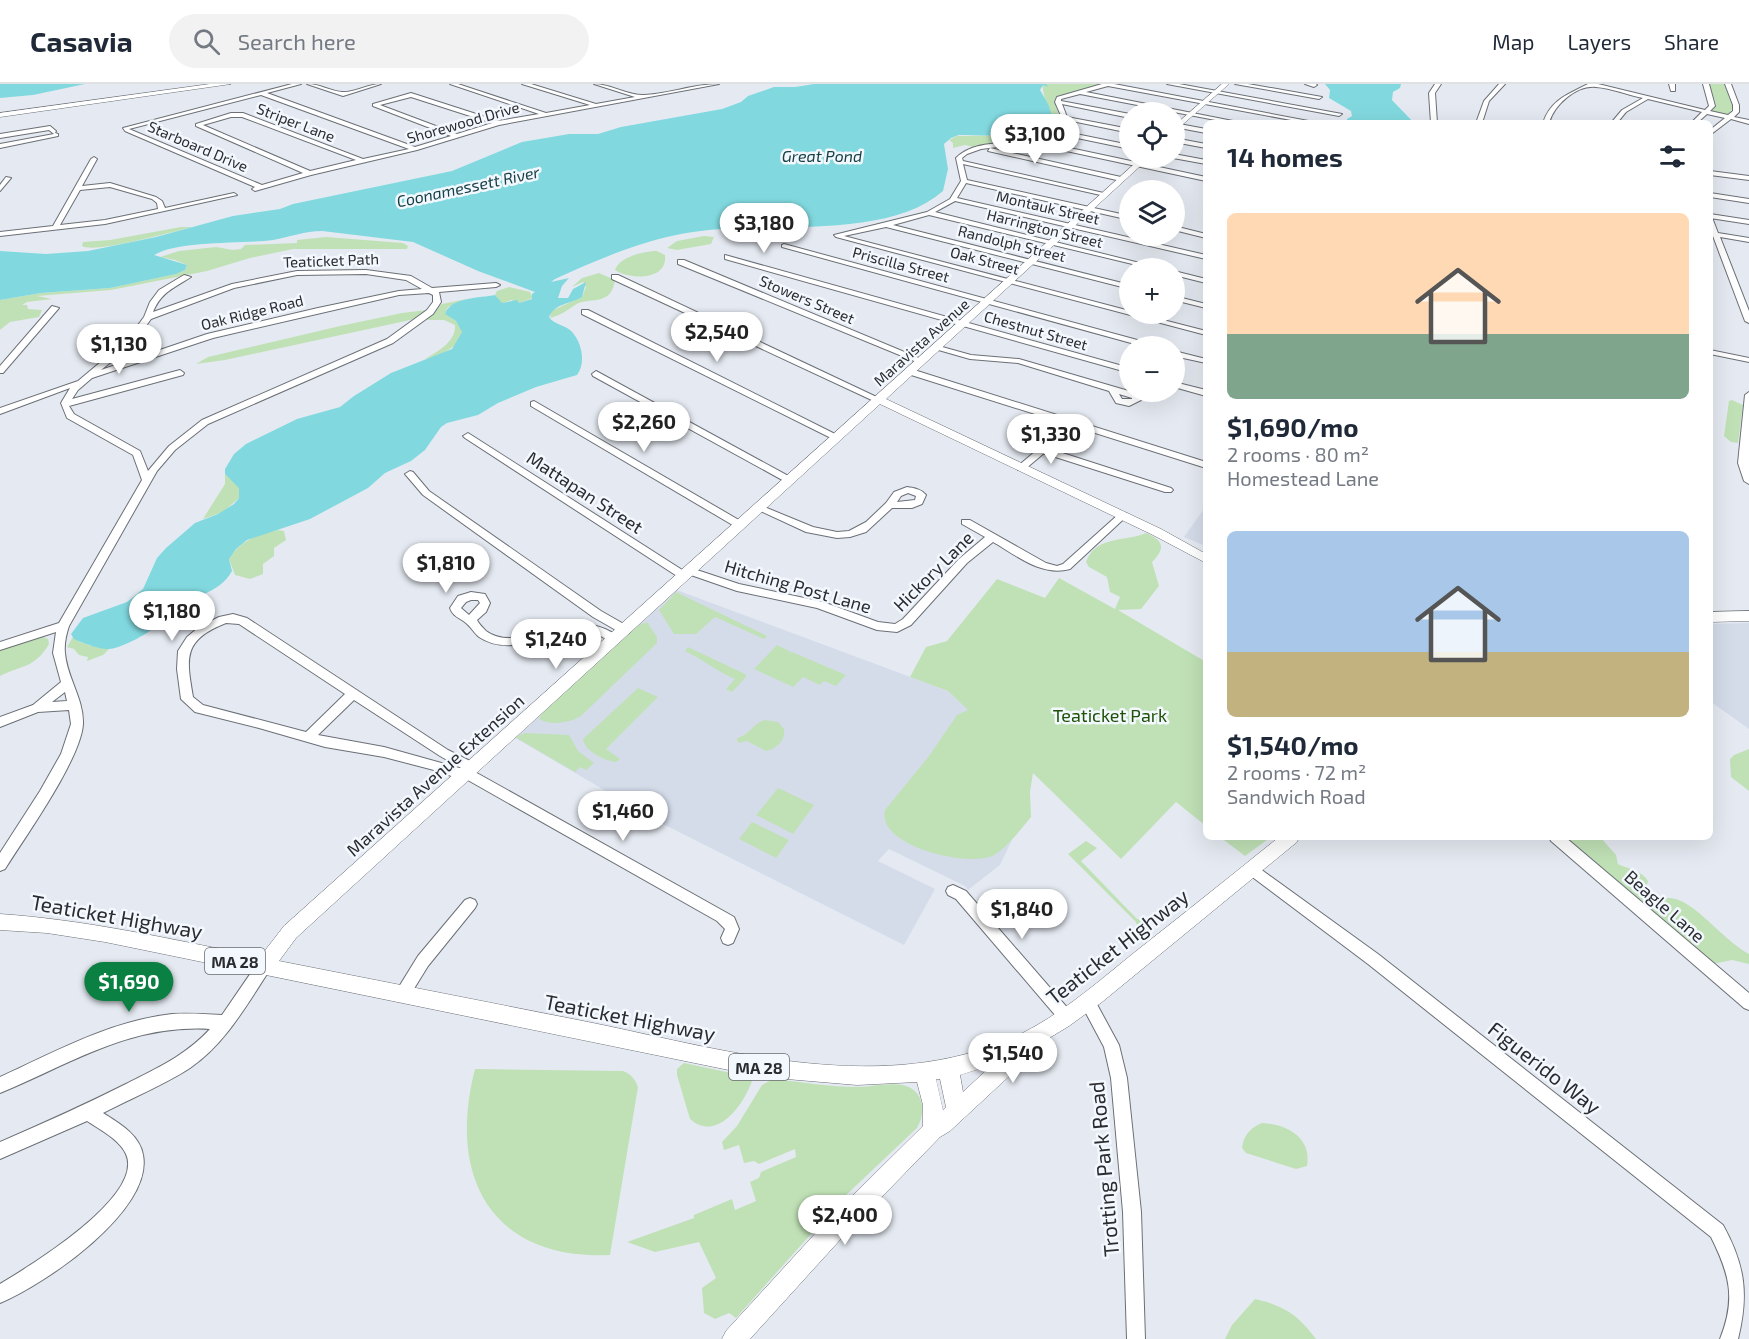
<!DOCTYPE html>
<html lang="en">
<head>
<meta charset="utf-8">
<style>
	:root { --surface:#fff; --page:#f2f2f3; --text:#1f2937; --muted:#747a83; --line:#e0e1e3; --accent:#0b8043 }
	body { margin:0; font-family:"Exo 2",sans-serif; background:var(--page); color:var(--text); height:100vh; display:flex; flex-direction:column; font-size:22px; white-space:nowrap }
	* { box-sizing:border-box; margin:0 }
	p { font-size:20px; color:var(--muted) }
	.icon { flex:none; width:33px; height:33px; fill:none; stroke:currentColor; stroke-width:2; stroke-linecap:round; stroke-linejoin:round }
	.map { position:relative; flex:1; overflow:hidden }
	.side { position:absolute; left:1203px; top:36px; width:510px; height:720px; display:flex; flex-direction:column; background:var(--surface); border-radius:9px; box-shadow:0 6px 24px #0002 }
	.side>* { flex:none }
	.buttons { position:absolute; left:1119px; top:18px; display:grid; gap:12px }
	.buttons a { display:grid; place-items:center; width:66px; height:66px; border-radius:50%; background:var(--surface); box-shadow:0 6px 24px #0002; font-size:30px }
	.price { position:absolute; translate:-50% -51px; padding:0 14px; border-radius:21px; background:#fff; color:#222; font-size:20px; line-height:39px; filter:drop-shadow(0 2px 3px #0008) }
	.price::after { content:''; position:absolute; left:50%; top:36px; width:18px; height:14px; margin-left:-9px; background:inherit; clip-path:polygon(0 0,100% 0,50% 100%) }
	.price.on { background:var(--accent); color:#fff }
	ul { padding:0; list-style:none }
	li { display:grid; align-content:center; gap:12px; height:318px; padding:0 24px }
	li span { display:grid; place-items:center; height:186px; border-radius:9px; color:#555 }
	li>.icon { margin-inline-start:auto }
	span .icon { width:108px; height:108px; fill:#fffc; stroke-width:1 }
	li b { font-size:26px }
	h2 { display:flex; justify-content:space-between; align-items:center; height:72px; padding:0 24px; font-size:26px }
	header { display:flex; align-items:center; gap:36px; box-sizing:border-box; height:84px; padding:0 30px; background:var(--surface); border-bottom:2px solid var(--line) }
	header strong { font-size:28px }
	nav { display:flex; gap:33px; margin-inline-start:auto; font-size:21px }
	.search { width:420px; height:54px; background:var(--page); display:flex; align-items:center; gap:15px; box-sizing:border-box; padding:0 21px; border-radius:33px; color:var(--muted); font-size:22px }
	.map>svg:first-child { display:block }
	.built { fill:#d4dcea }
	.green { fill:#c0e1b6 }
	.water { fill:#81d9df }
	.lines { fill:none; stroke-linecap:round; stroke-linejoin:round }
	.minor-casing { stroke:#6b6f76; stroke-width:2 }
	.major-casing { stroke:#6b6f76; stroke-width:1 }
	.minor { fill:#fff; fill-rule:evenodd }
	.major { fill:#fff; fill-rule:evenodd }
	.labels { text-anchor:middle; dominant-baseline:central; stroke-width:5; stroke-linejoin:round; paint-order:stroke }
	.far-street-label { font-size:15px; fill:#2b2c2f; stroke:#f3f8ff }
	.far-water-label { font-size:16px; font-style:italic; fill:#174144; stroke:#f3f8ff }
	.shield { fill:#f3f8ff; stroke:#67696d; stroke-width:1.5 }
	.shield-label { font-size:16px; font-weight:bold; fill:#2b2c2f }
	.street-label { font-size:18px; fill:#2b2c2f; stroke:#f3f8ff }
	.park-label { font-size:18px; fill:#1f5206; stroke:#f3f8ff }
	.near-street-label { font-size:21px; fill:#2b2c2f; stroke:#f3f8ff }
</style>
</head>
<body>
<header>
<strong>Casavia</strong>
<div class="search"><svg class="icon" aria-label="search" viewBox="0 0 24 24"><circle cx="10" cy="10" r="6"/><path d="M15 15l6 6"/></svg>Search here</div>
<nav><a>Map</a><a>Layers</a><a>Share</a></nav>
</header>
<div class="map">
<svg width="1749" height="1255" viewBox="0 0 1749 1255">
	<rect width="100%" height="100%" fill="#e5eaf2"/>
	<g class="built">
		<polygon points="1206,422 1206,462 1184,453"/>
		<polygon points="674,505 948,607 989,645 1026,726 1000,781 968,806 965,802 889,765 878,777 935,805 904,861 659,738 512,652"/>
		<polygon points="1749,539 1749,645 1710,617 1710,540"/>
	</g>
	<g class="green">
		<polygon points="1042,0 1109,0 1058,14 1054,18 1061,37 1058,47 1027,58 978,64 965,61 953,64 953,59 949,56 957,52 1017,51 1040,46 1045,17"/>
		<polygon points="1709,0 1725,0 1733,23 1728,32 1711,28 1716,21"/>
		<path d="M181,143H193C175,147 95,170 82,162L83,158L110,156Z"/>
		<polygon points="704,152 714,153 711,160 677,166 667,164 677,157"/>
		<polygon points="326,153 403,159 408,162 407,165 293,165 250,174 207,187 111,206 37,212 52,215 27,218 22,221 27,221 28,225 42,226 39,233 10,238 0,246 0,216 41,209 110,204 175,190 185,186 187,181 175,176 160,173 179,167 216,163 233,166 241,165 245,161 297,159 297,156"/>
		<path d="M657,167L665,171C668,197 630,196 615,186C619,173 644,167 657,167Z"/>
		<path d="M599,189L615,196C611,224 588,212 575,221C566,227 561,231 550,234L551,227L582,213L586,203L583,198L572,203L582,194Z"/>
		<polygon points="509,203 530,208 533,214 519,219 511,216 501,220 495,211 497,207"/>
		<path d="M467,215L448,223L445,229C449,233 454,235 457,238C475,257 439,273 425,275C438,267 456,258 455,241L444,236H429L426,235L428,233L442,220Z"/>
		<polygon points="427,226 419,234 401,238 225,276 196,280 208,273 340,242 402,229"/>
		<polygon points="1732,316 1743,321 1738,359 1731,358 1724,352 1729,317"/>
		<polygon points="225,390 240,404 239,414 223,428 203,435 225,400"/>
		<path d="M278,446L284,447L286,456L274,464V472L263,480V490L250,495L235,491L229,475C239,458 259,449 278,446Z"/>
		<path d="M1146,449C1165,457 1165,465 1152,478L1159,502L1141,525L1118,526L1206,578V742L1176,718L1121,775L1033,689L1030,708L1031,733C1022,744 1004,767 992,772C967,783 876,762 885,726L929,672L957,631L968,626L948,607L910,593L926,563L947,557L997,495L1045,514L1059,494L1115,525L1120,513L1110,508L1107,493L1089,483L1086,478C1096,451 1126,458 1146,449Z"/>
		<polygon points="676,508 767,552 764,555 715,533 696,550 674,550 659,526"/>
		<path d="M647,538L657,553V559L582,631C572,639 550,642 539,635L542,629L639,541Z"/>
		<path d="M41,552L48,555L49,560C35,584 22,581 0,592V566Z"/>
		<path d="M73,553C80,560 98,564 109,565L103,571L87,577L88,573L79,571L74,565L67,563Z"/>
		<polygon points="777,561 791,568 788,572 792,568 846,591 836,602 824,597 820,601 803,593 793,603 754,585"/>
		<path d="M688,563L745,590L746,593L732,608L726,605L735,595C716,587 704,576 685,567Z"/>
		<path d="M638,604L658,613L606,665L620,675L616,678C605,677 584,667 583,655Z"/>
		<path d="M765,636L778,638L784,645C786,657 776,665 766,667L747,657L738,659L737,654C750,651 753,639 765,636Z"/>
		<polygon points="525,649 569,651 578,667 594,679 586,686 580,683 575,688 515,653"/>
		<polygon points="1749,665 1749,707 1731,693 1730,675 1734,671"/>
		<polygon points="778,704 814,721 793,750 756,731"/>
		<polygon points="752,738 789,756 776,774 739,755"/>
		<polygon points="1220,753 1271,753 1245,772"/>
		<path d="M1561,753H1600L1616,771L1618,780C1630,786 1640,785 1648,797L1646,805C1654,818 1667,811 1679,816C1701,825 1726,858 1749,870V880L1732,876L1713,880Z"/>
		<polygon points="1086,757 1097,764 1081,777 1136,834 1149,841 1152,851 1146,857 1138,849 1136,838 1068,770"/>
		<path d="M684,979L750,993L752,997C744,1020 717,1059 690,1035L677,991V985Z"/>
		<path d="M475,985L623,987C631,990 635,995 638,1003L610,1171C491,1176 447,1093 475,985Z"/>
		<path d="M773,995C801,998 830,1003 858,1003C874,1003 894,997 909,1003C925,1011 925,1030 917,1044L844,1113L736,1234L729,1229L715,1235L704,1229L702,1204L716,1194L699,1158L655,1168L627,1158L694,1134V1131L732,1115L735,1126L756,1117L750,1098L759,1094L761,1088L796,1073L795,1065L759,1080L754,1077L744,1079L739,1061L724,1066L722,1058L737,1042L762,1001Z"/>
		<path d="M1262,1039C1286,1040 1312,1053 1307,1082L1296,1085L1246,1069L1242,1064C1243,1052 1251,1043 1262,1039Z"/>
		<path d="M1255,1215C1285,1222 1298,1231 1316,1255H1225L1232,1241Z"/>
	</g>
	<g class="water">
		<polygon points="0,0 85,0 33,11 0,14"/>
		<path d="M814,0H1046L1049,3L1043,1L1040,6L1048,20L1054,37C1034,56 986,51 959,51L951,54L944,60L948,85L943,107C887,157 763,137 693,148C645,155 599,175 555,195L551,198L569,194L562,202L558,214H568L573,205L586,198L582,213C571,220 555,219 549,233C554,241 567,241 573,249C582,260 586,279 577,291L536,303L498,319L478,331L447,339L441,343L425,366L411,377L385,389L368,404L310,435L247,456L236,465L229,475L232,487C219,511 190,512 170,526C161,531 158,539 151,546C144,552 118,565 109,565C101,566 80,558 74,555L71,550L83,534L127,518L143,505L157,474L166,464L195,439L218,430L234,420L239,414V404L225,390V385L234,370L246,360L297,335L340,323L354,312L391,289L452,265L462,248L456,237L445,230C450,213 481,214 495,211L502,219L517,216L519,219L532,215V210L535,208L478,187L413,158L322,147C305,147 290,153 273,156C242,160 178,156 154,171L187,181L185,186L176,190L110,204L41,209L0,216V167L46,170L88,167L156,153L233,132L280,125L293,120L452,87L522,58L569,50H598L621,43L722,25L741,18L748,12L774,3H795Z"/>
		<polygon points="1325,0 1401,0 1400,4 1393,8 1392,16 1414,39 1347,39 1347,35 1352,32 1351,27 1329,14 1330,6"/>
	</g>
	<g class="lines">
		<g class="minor-casing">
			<g id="minor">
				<path d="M292,0H301L267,9L415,63L451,52L373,22V20L411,9L498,37L539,30L450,0H458L546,29L590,21L522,0H531L596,20L635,13L594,0C611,0 628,12 644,11C669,10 693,0 719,0L499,41L417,66L311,91L255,107L252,105L255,103L125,47L123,44ZM261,11L409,65L363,75L243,29H231L196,40V42L303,89L262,101L129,45ZM411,13L492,39L457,50L380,21ZM231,33H242L356,76L310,87L203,41Z"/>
				<path d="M307,0C320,0 330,7 342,8C354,9 368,0 381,0L343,12Z"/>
				<path d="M1102,0H1114L1319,39H1307L1108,2L1086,8L1243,39H1231L1080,10L1061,15V17L1130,30V34L1062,20L1067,33L1130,45V49L1067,36L1061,47L1130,61V65L1058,50L1037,57L1206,93V97L1029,59L981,65L967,70L962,74L963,77L1108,110L1105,112L963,80L967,96L1130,132V136L966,99L957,114L1206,171V175L955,117L935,128L1160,184H1149L929,131L893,141L1130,201V205L886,143L844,152L1130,227V230H1140L1206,247V251L836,153L834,151L927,128L950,115L961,97L956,74C973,57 1001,60 1024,57C1035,55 1045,51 1056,47L1062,34L1055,18L1057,13Z"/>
				<polygon points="1167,0 1179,0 1342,30 1339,32"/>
				<polygon points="1235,0 1248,0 1322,13 1319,15"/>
				<polygon points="1305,0 1316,0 1317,1 1314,3"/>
				<polygon points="1435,0 1441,0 1435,9 1437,39 1431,39 1429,9"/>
				<polygon points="1499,0 1505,0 1489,17 1482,39 1476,39 1484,17"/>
				<path d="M1588,0H1598L1705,26L1709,22L1703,0H1709L1715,22L1710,27L1728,31L1733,27V21L1725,0H1731L1739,21V28L1734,33L1749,36V40L1731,35L1710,51V46L1725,34L1707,30L1697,39H1691L1702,28L1648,15L1626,28L1617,39H1611L1622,26L1643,14C1628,11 1611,4 1596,3C1576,1 1554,21 1549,39H1543C1551,15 1569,10 1588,0Z"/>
				<polygon points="1669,0 1675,0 1675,7 1671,7"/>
				<polygon points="1174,39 1206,45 1206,49 1174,43"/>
				<polygon points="50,42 56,47 55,49 58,50 58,52 0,64 0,60 54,50 49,46 0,54 0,50"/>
				<polygon points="1174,54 1206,60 1206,64 1174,58"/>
				<polygon points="990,64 1121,93 1124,95 1121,97 988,67"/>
				<polygon points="1174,70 1206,76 1206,80 1173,74 1174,74"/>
				<path d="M94,73L97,75L82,102L110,99L156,113L162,117L165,124L234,109L237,111L105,140L0,152V148L53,142L91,75ZM110,103L152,115L157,119L158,125L105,136L60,141L80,106Z"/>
				<polygon points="1710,87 1749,92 1749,96 1710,91"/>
				<polygon points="6,93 11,94 0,107 0,101"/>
				<polygon points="1710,109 1749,115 1749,119 1710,113"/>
				<polygon points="1710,130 1749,136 1749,140 1710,134 1713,136 1718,149 1749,154 1749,158 1720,153 1749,227 1749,239 1745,237 1713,152 1710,152"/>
				<polygon points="1174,142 1206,150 1206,154 1174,146"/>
				<polygon points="784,160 1152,260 1153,262 1142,262 782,163 782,161"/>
				<polygon points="725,171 1130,284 1130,289 725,175"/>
				<polygon points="678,176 684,176 926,277 919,279 678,180"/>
				<path d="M366,186L411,192L432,204L496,199L500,201L496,203L439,208L441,218L433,230L393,259L208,340L175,366L157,387L69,542C66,551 64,560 65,569C67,594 84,615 83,640C81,675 25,753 5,785L0,787V769L40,707L61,670L71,640L69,626L38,628L0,643V633L33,621L61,598L53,569L56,548L0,566V558L59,539L142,396L133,371L67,334L61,319L70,304L0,330V324L78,297L127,256L144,233L150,218L159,206L184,191L191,193C174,204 161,208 153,228L232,200L297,187ZM366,190L406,196L422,205L399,207L318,224L207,250L101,286L133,260L151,235L234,204L297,191ZM429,209L433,211V218L427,226L387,255L202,336L169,362L148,387L140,367L74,330L69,322L183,291L184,289L180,286L72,315L78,306L92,294L213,254L399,211ZM65,608L67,617L52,618Z"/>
				<polygon points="1174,187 1206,195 1206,199 1174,191"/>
				<polygon points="612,191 618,191 883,316 876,318 612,195"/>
				<polygon points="1174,212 1206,220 1206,224 1174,216"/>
				<polygon points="52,222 59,224 3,289 0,289 0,282"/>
				<polygon points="582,226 588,226 841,353 836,356 833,355 582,230"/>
				<path d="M935,261L971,271L1019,275L1139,310L1141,316L1129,322L1116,319L1109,307L1018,279L970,275L935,265ZM1119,310L1132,314V315H1122Z"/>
				<polygon points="1710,266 1749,274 1749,278 1710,270"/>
				<polygon points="1174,267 1206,275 1206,279 1174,272"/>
				<polygon points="911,285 1206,378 1206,384 908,290 907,288"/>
				<polygon points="596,287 792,394 794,396 789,399 786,398 593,292 592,290"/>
				<polygon points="1174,298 1206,306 1206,312 1174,303"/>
				<polygon points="1749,308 1749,400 1744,397 1738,379 1745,311"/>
				<polygon points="534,317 744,439 745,441 744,443 736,443 531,322 531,318"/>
				<path d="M468,349L687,489V485L691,484L739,500L823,518L878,538L895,540L903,535L959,475L985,453L962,440V436H970L1046,479L1057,482L1063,480L1120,429H1126L1128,431L1070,485C1041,493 1016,471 993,458L967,479L911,541L897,548L877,546L817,524L737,507L688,490L689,492L688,494H680L465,354L463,352Z"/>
				<polygon points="1047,364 1171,404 1173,406 1171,408 1165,408 1046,370 1043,370 1024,386 1018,386 1018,382 1038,365"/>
				<polygon points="410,387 413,388 429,407 601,527 629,543 631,546 629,549 621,549 593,533 423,411 405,390"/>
				<path d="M907,403C914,404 921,405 926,411L922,420L912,424H892L866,448L850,453L837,454L806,448L754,424L759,421L762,422L813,443L837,448L849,447L866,438L886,419L894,408ZM908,409L916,412L915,416L897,418L901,412Z"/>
				<path d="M471,508L485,510L490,519L486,528L477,536C479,540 483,544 486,547C517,570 567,528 605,545C611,548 617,550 621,555L615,559C606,556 598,549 589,548C553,543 514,576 479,553C474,549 471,543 466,539C459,533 453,533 450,524L458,512ZM471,516H478L480,519L469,531L461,524L466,518Z"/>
				<path d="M233,530L247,534L448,666L476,680L478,684L475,688L727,829L734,833L739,845L733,859L728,861L723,859L721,854L725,845L717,837L466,695L463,696L434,686L384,673L325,663L259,644L195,628L181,615L177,585L178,567L187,553L199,543L219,533ZM226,539L239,540L345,610L306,648L203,621L193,613C186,573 183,556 226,539ZM354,616L440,672L463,685L384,663L318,651Z"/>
				<polygon points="1549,753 1565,753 1749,909 1749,926 1744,924 1551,757"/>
				<path d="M1252,779L1378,870L1723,1141C1745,1181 1749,1210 1738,1255H1720C1736,1215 1730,1191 1711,1153L1368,880L1247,789L1245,785L1247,781Z"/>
				<polygon points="953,801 966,807 1071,928 1074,933 1071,938 1066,940 1061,938 956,815 948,811 946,807 948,803"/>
				<polygon points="470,814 475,816 477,820 475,824 428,882 407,916 402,918 397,916 394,911 397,906 418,872 465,816"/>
				<path d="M264,875L269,877L271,882L269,887C246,922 225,960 190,984C166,1000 130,1015 103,1029C119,1039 140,1051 143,1071C154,1126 44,1201 0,1219V1200C30,1182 145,1112 126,1070C119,1055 99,1045 87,1037L0,1075V1058C42,1040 84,1021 126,1000C157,984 185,972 210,945C129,940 71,980 0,1009V993C55,968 110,937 172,930C188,929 205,930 222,931L259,877Z"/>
				<polygon points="1088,911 1093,913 1119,961 1127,994 1141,1128 1145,1255 1127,1255 1123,1128 1111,994 1104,963 1080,918 1083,913"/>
			</g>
		</g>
		<g class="major-casing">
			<g id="major">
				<polygon points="210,0 231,0 0,33 0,29"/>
				<polygon points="1222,0 1229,0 1174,48 1174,42"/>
				<path d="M1141,74H1149L886,315L1161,445L1206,470V479L1153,451L880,320L296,854L279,877C380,897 482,917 583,937C718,964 871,1012 1005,957C1054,937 1094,901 1135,868C1183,830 1231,792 1279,753H1299L1297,758L1102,918L1069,942L1036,962L1033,970L950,1047L940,1053L839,1157L750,1255H722L726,1247L823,1141L923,1042V1021L917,998L857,1001L763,993L105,858L47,849L0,846V830C88,836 174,856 260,873L284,842ZM992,981L963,1008L960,991ZM936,995H940L946,1023L943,1026Z"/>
				<polygon points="1749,527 1749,537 1710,538 1710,528"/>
			</g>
		</g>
		<use href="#minor" class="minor"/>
		<use href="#major" class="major"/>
	</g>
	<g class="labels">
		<g class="far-street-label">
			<text transform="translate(296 38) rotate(21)">Striper Lane</text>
			<text transform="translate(463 38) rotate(-16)">Shorewood Drive</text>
			<text transform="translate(198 62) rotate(23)">Starboard Drive</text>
			<text transform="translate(1048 123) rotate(13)">Montauk Street</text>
			<text transform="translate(1045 144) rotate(14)">Harrington Street</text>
			<text transform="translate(1012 159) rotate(14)">Randolph Street</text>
			<text transform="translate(331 176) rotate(-2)">Teaticket Path</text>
			<text transform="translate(985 176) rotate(15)">Oak Street</text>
			<text transform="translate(901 180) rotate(15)">Priscilla Street</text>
			<text transform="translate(807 215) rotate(23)">Stowers Street</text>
			<text transform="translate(252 228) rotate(-14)">Oak Ridge Road</text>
			<text transform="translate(1036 246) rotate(16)">Chestnut Street</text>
			<text transform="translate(921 258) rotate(-42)">Maravista Avenue</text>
		</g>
		<g class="far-water-label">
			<text x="822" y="71">Great Pond</text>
			<text transform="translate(468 102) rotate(-12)">Coonamessett River</text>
		</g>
		<g class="shield">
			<rect x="205" y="864" width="60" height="26" rx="4.5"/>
			<rect x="729" y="970" width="60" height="26" rx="4.5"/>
		</g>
		<g class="shield-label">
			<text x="235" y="877">MA 28</text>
			<text x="759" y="983">MA 28</text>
		</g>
		<g class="street-label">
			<text transform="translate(585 408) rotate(33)">Mattapan Street</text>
			<text transform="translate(933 487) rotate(-45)">Hickory Lane</text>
			<text transform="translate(798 502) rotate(16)">Hitching Post Lane</text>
			<text transform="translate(435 691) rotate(-42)">Maravista Avenue Extension</text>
			<text transform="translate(1665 822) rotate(41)">Beagle Lane</text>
		</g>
		<g class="park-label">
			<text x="1110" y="631">Teaticket Park</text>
		</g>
		<g class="near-street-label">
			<text transform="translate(117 832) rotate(10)">Teaticket Highway</text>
			<text transform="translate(1117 862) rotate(-38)">Teaticket Highway</text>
			<text transform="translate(630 933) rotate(11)">Teaticket Highway</text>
			<text transform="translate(1545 983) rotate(38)">Figuerido Way</text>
			<text transform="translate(1103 1085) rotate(-95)">Trotting Park Road</text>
		</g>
	</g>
</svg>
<div class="buttons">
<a><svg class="icon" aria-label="locate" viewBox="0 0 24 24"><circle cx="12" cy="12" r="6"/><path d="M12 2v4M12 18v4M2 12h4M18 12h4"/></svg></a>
<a><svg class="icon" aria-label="layers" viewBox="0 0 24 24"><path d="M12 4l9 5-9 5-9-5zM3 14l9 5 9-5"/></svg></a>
<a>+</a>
<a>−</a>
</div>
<b class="price" style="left:1035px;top:81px">$3,100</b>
<b class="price" style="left:764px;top:170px">$3,180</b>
<b class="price" style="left:717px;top:279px">$2,540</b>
<b class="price" style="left:119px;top:291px">$1,130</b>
<b class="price" style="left:644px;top:369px">$2,260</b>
<b class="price" style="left:1051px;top:381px">$1,330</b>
<b class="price" style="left:446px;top:510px">$1,810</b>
<b class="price" style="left:172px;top:558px">$1,180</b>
<b class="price" style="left:556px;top:586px">$1,240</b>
<b class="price" style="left:623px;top:758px">$1,460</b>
<b class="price" style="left:1022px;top:856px">$1,840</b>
<b class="price on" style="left:129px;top:929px">$1,690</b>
<b class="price" style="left:1013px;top:1000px">$1,540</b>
<b class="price" style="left:845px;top:1162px">$2,400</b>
<section class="side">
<h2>14 homes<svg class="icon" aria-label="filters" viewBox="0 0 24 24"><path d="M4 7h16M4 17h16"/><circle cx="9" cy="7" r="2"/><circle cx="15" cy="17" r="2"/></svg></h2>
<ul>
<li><span style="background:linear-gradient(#ffd9b3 65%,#7fa58c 0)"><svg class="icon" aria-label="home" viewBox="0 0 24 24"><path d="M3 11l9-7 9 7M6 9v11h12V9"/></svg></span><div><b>$1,690/mo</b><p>2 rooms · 80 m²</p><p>Homestead Lane</p></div></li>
<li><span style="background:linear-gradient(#a9c7e8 65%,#c2b280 0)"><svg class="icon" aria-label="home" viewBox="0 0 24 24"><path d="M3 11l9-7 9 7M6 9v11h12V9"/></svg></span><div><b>$1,540/mo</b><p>2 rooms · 72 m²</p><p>Sandwich Road</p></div></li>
</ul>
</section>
</div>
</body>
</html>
